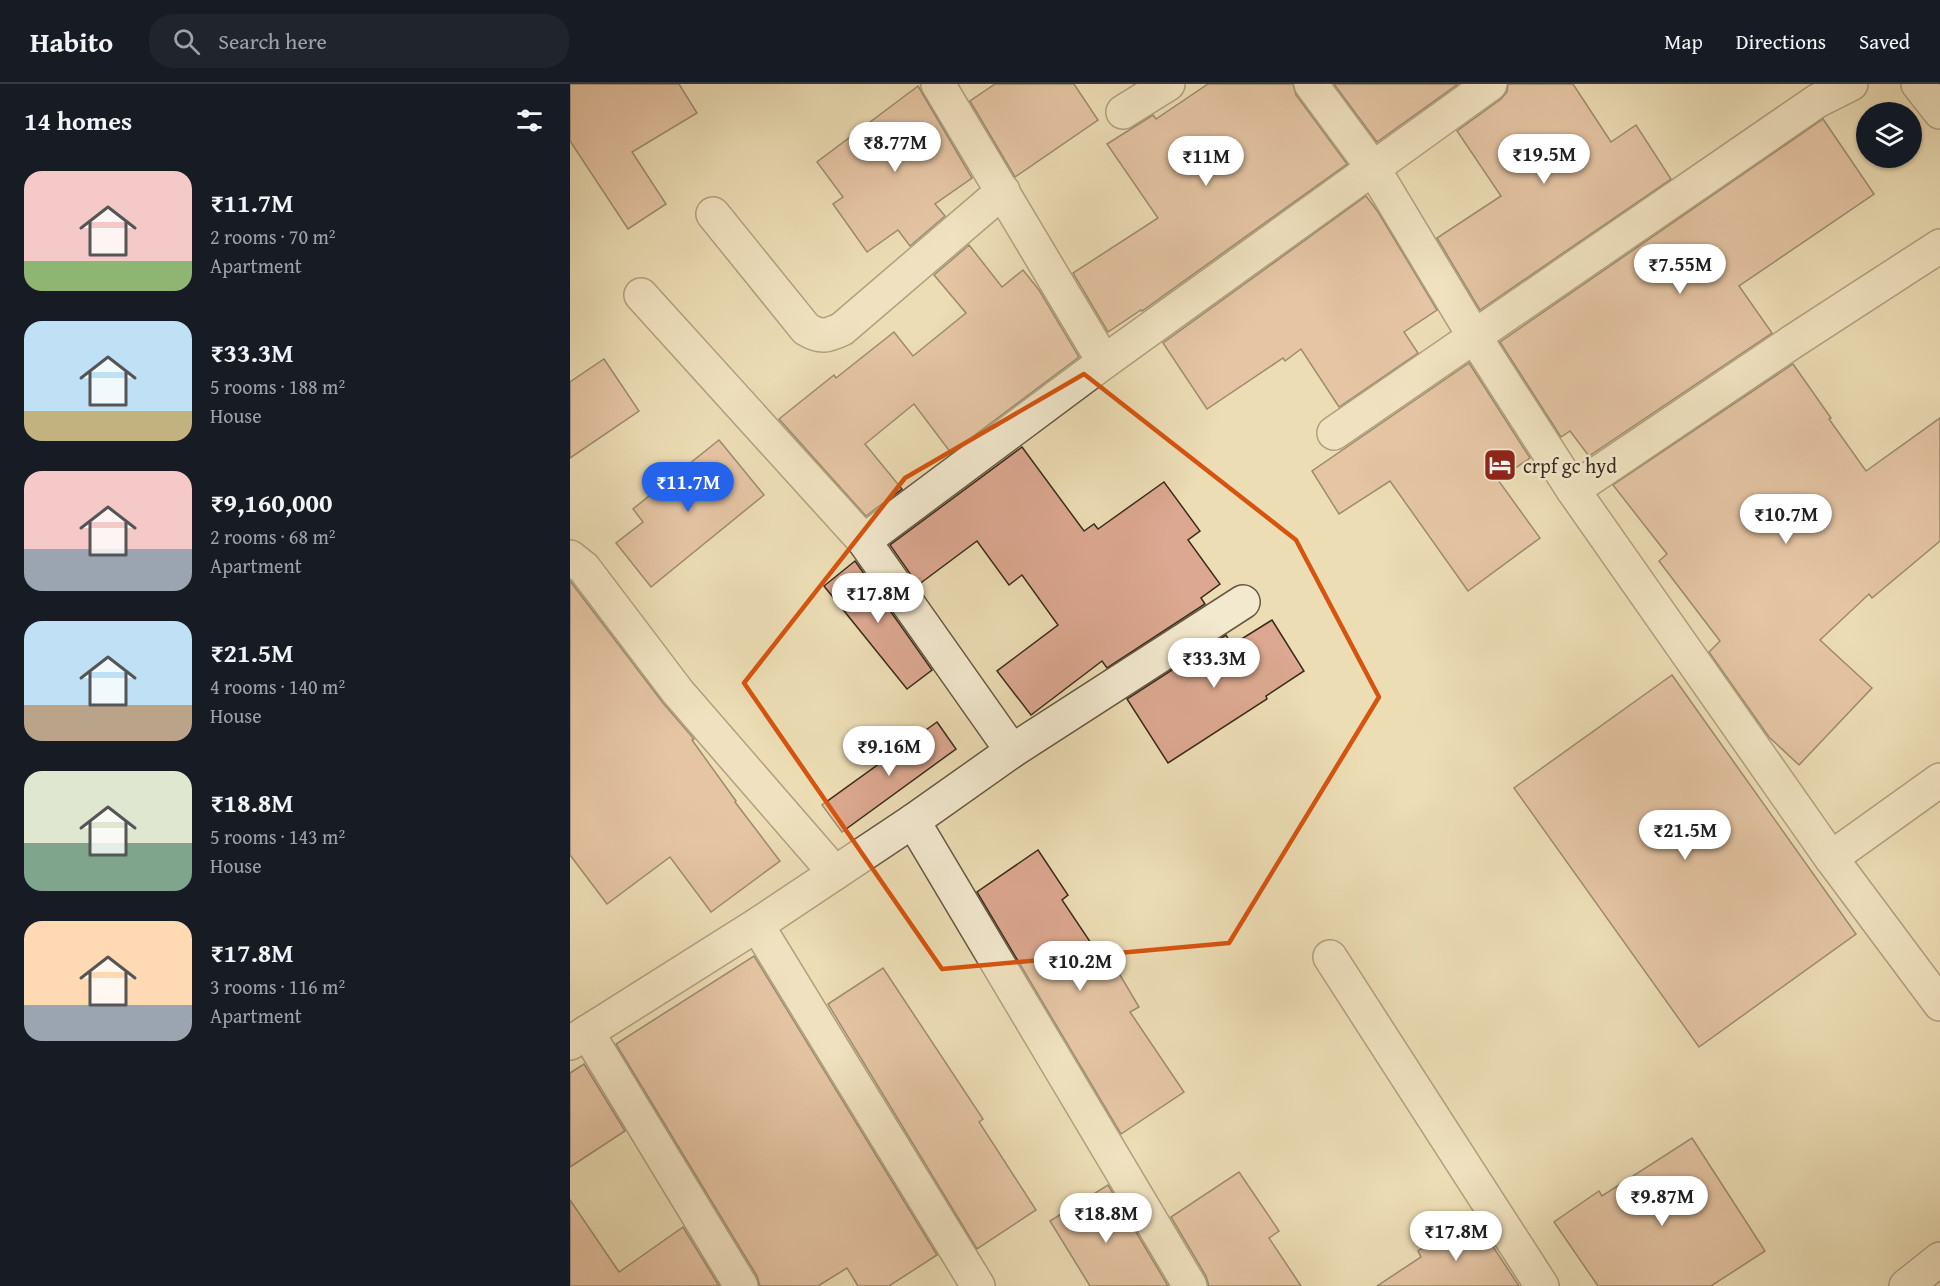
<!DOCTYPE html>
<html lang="en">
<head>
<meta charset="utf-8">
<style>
	:root { --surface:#171b24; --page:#20242c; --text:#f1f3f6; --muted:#9ea1a6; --line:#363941; --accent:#2563eb }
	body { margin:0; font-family:"Gentium Book Plus",serif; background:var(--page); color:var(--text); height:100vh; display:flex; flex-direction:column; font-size:22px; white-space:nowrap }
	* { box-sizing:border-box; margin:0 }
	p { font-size:20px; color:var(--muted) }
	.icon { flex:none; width:33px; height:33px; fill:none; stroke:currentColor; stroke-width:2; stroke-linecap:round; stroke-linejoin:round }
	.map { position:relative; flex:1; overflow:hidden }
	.panel { display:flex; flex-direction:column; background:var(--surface); width:570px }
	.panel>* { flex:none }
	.tools { position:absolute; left:1286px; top:18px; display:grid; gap:12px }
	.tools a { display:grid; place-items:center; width:66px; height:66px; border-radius:50%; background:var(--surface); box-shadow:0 2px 4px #0004; font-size:30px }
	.price { position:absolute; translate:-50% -51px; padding:0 14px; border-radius:21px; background:#fff; color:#222; font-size:20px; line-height:39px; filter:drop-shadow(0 2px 3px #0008) }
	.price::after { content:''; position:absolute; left:50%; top:36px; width:18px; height:14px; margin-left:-9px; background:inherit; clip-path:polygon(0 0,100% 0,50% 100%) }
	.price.on { background:var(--accent); color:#fff }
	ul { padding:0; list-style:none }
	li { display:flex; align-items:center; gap:18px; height:150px; padding:0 24px }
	li span { display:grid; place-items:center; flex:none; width:168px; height:120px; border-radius:18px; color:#555 }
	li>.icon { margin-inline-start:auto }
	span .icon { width:72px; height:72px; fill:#fffc; stroke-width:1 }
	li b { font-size:26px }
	h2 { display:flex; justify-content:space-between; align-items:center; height:72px; padding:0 24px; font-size:26px }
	header { display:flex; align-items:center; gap:36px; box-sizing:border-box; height:84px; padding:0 30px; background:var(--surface); border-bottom:2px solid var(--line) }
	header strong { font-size:28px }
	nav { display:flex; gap:33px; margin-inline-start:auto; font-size:21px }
	.search { width:420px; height:54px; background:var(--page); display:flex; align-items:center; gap:15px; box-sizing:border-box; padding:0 21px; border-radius:24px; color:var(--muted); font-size:22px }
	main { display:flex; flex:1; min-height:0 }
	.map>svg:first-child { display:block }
	.building { fill:#dca891; stroke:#3a2b1b; stroke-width:1.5 }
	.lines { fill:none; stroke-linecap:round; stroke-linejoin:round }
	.street-casing { stroke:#665842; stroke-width:36 }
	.street { stroke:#f3e9cf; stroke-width:33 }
	.marked { fill:none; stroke:#d7540e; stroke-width:4.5; stroke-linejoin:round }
	.labels { text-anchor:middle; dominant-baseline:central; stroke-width:5; stroke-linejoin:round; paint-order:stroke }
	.poi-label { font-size:20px; fill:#3a2b1b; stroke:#f3e9cf; text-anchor:start }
</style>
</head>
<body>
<header>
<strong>Habito</strong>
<div class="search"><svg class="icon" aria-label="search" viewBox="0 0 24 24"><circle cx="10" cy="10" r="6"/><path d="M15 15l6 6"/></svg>Search here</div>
<nav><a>Map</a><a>Directions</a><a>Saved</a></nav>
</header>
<main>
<section class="panel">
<h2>14 homes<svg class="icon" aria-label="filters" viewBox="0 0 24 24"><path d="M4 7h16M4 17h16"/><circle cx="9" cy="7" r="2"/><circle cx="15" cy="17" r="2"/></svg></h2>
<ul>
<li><span style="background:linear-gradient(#f6c9c9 75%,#8fb573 0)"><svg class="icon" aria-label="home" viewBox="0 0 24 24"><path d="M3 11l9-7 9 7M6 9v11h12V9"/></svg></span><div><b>₹11.7M</b><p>2 rooms · 70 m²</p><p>Apartment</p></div></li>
<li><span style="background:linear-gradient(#bfe0f5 75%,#c2b280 0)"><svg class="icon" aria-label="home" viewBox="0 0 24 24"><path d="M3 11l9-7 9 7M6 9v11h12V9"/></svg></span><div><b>₹33.3M</b><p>5 rooms · 188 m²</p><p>House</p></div></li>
<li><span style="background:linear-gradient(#f6c9c9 65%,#9aa5b1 0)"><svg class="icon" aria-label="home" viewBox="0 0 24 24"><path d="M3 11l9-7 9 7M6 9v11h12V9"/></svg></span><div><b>₹9,160,000</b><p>2 rooms · 68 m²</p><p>Apartment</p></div></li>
<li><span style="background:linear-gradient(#bfe0f5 70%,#b9a48a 0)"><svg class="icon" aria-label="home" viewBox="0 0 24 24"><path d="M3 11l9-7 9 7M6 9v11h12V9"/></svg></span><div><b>₹21.5M</b><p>4 rooms · 140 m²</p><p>House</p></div></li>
<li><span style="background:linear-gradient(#dfe7d0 60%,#7fa58c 0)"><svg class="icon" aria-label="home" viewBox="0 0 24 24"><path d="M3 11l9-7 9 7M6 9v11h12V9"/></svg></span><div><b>₹18.8M</b><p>5 rooms · 143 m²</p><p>House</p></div></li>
<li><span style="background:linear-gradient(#ffd9b3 70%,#9aa5b1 0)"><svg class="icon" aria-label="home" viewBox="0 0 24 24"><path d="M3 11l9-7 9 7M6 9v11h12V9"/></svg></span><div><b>₹17.8M</b><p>3 rooms · 116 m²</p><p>Apartment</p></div></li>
</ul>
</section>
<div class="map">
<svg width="1370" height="1202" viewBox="0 0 1370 1202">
	<rect width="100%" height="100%" fill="#ecddb5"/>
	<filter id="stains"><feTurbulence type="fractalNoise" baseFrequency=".00333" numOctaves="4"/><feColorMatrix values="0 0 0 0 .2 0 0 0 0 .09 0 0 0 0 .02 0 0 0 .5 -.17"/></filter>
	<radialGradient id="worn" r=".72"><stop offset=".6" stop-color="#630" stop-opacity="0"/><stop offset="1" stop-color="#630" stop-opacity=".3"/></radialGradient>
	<g class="building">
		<polygon points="0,0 109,0 127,29 62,68 96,120 58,145 0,57"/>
		<polygon points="425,0 504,0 528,36 445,93 400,17"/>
		<polygon points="638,0 723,0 726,11 777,80 572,227 571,226 538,248 503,189 588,134 537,60 583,31 586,35"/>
		<polygon points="764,0 888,0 807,58"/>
		<polygon points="938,0 1003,0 1041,58 1066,41 1101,95 910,226 867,154 931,112 887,47 931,15 937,8"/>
		<polygon points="348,2 402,94 365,120 375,132 340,162 328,146 297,168 263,120 273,113 247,78"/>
		<polygon points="1253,35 1304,110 1169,202 1202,249 1019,372 1000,347 991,353 930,258"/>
		<polygon points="796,112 808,128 867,226 834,248 848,269 769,323 731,265 715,277 713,274 637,325 593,259"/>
		<polygon points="399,161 432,203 453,186 469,206 509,273 381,369 344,320 295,360 332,405 296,432 209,335 264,291 266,294 324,248 343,272 396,229 364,191"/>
		<polygon points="34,275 69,327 0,374 0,298"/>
		<polygon points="899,279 960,374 928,396 970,454 898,507 820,397 769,430 742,387"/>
		<polygon points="1223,280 1261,334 1259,335 1296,387 1370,334 1370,457 1302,514 1299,510 1250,556 1302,604 1229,681 1199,653 1139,568 1150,557 1089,477 1097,470 1043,401"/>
		<polygon points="149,356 194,411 81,503 46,459 73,438 63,425"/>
		<polygon points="452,363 514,447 524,440 528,445 594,398 630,447 618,456 650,500 631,514 635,520 537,584 532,577 461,631 427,587 488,541 452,491 439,501 407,457 348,501 320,461"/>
		<polygon points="285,477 362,586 337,605 254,502"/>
		<polygon points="0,497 93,619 124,655 122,656 166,717 165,718 210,777 141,828 100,773 37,820 0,771"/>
		<polygon points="702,536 734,587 696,612 697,615 598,679 557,615 656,551 662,561"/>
		<polygon points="1102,591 1286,850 1129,963 944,704"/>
		<polygon points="367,638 386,665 272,748 252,721"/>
		<polygon points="468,766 498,811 492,816 537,883 543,879 569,923 560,928 614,1008 551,1050 407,808"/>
		<polygon points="184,872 367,1171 319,1202 288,1202 277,1184 248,1202 190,1202 187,1192 46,960"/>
		<polygon points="313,884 413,1035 409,1038 466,1126 407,1165 258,920"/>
		<polygon points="14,980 55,1047 0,1083 0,989"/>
		<polygon points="1122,1054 1195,1167 1141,1202 1028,1202 984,1138 1029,1107 1032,1112"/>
		<polygon points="669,1088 709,1147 699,1154 731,1202 639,1202 636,1192 601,1133"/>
		<polygon points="538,1101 598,1202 520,1202 480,1137"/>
		<polygon points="0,1116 49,1188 113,1143 149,1202 0,1202"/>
		<polygon points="902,1131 949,1202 807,1202 851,1173 848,1167"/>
	</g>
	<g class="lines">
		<g class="street-casing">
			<g id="street">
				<polyline points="368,0 534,278"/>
				<polyline points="741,0 803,84 904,252 1003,406 1261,774 1370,920"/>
				<polyline points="1348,0 1370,28"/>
				<polyline points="553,28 598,0"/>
				<path d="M143,130L236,245C251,254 257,252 272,245L433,107"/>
				<polyline points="71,211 294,457 534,278 920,0"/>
				<polyline points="764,349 1247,17 1281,0"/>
				<polyline points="1003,406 1222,258 1370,162"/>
				<polyline points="294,457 442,667"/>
				<polyline points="0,473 14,484 108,608 265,789"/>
				<polyline points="343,737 620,1202"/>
				<polyline points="1261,774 1370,696"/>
				<polyline points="187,841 408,1202"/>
				<polyline points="760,873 972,1202"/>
				<polyline points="17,948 171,1202"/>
				<polyline points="0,959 187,841 343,737 442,667 673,518"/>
				<polyline points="1336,1202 1370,1175"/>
			</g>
		</g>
		<use href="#street" class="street"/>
	</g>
	<path d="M0 0H1370V1202H0ZM514,290L726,456L809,613L659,859L372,885L174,599L335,394Z" fill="#ecddb5" fill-opacity=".55" fill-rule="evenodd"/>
	<path class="marked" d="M514,290L726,456L809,613L659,859L372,885L174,599L335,394Z"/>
	<defs>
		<g id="hotel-square" transform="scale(1.725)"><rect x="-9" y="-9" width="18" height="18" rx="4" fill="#8f2418" stroke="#f3e9cf"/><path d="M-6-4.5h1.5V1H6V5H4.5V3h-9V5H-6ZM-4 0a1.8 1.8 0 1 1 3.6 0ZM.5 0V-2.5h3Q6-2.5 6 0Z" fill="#fff"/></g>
	</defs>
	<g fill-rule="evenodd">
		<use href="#hotel-square" x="930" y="381"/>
	</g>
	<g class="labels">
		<g class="poi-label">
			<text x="953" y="381">crpf gc hyd</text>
		</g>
	</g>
	<rect width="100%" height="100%" filter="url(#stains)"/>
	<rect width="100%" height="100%" fill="url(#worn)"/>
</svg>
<div class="tools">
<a><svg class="icon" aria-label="layers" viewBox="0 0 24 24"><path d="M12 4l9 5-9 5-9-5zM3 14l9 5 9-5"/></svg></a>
</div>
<b class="price" style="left:325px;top:89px">₹8.77M</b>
<b class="price" style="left:974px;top:101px">₹19.5M</b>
<b class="price" style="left:636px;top:103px">₹11M</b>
<b class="price" style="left:1110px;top:211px">₹7.55M</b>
<b class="price on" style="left:118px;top:429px">₹11.7M</b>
<b class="price" style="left:1216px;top:461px">₹10.7M</b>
<b class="price" style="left:308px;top:540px">₹17.8M</b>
<b class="price" style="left:644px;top:605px">₹33.3M</b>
<b class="price" style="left:319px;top:693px">₹9.16M</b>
<b class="price" style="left:1115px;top:777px">₹21.5M</b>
<b class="price" style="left:510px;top:908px">₹10.2M</b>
<b class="price" style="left:1092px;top:1143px">₹9.87M</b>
<b class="price" style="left:536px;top:1160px">₹18.8M</b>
<b class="price" style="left:886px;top:1178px">₹17.8M</b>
</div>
</main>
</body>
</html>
